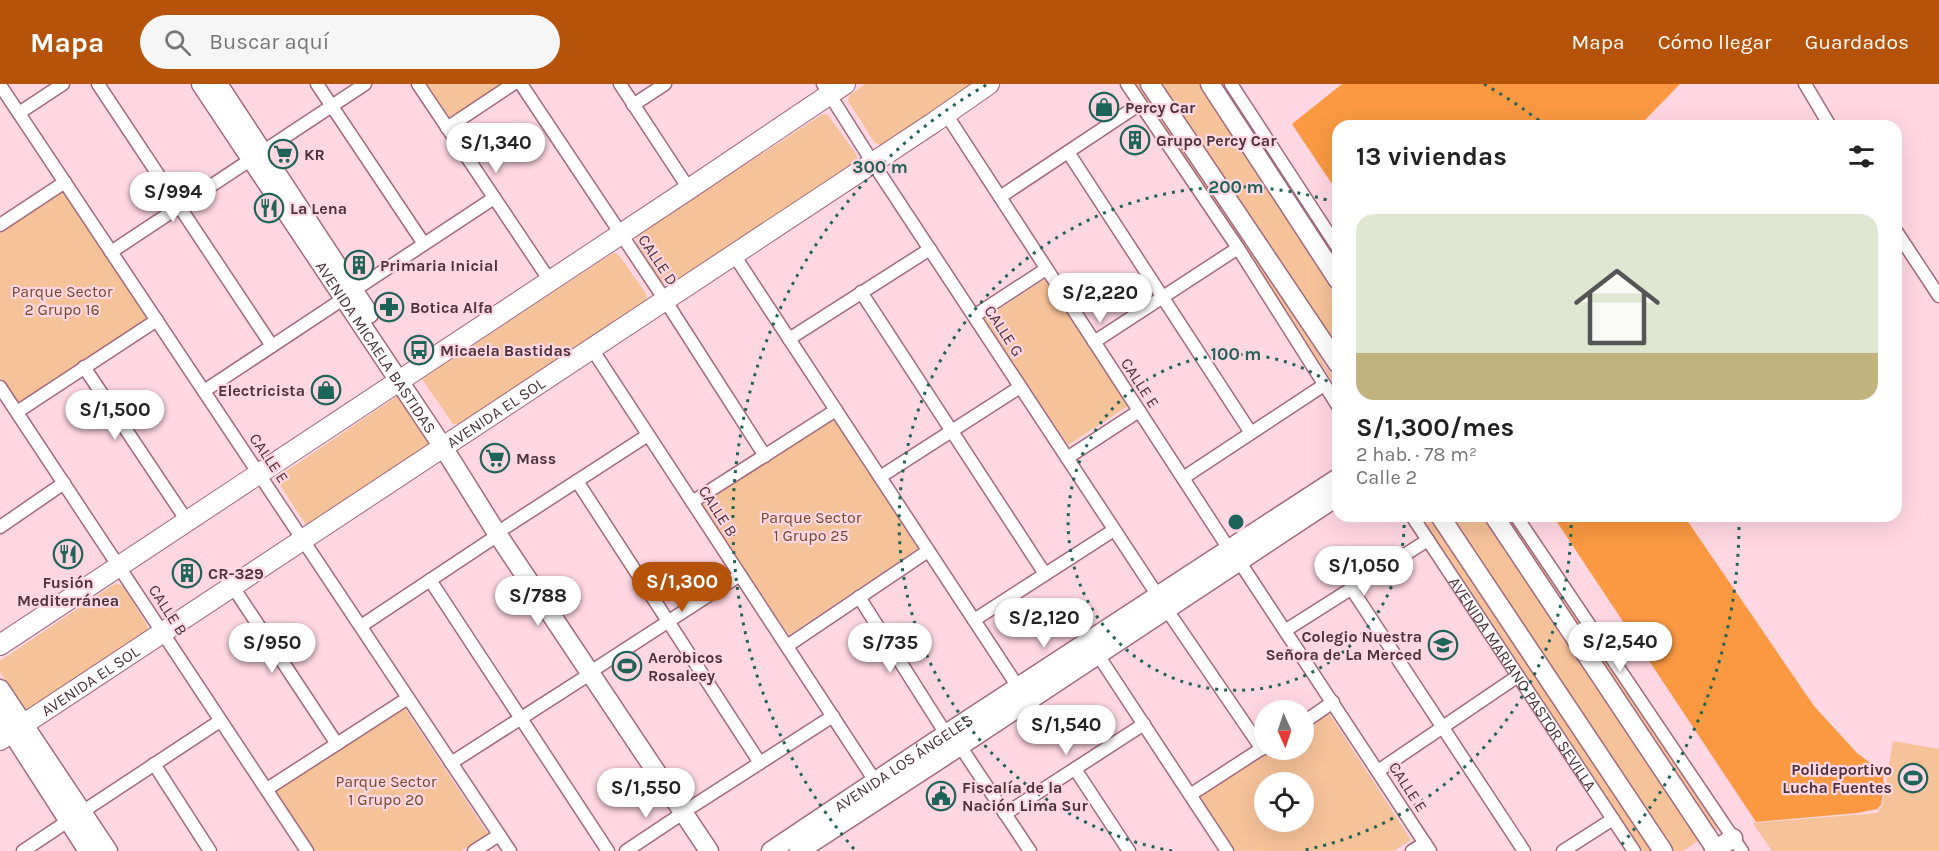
<!DOCTYPE html>
<html lang="es">
<head>
<meta charset="utf-8">
<style>
	:root { --surface:#fff; --page:#f6f6f6; --text:#222; --muted:#767676; --accent:#b45309 }
	body { margin:0; font-family:Karla,sans-serif; background:var(--page); color:var(--text); height:100vh; display:flex; flex-direction:column; font-size:22px; white-space:nowrap }
	* { box-sizing:border-box; margin:0 }
	p { font-size:20px; color:var(--muted) }
	.icon { flex:none; width:33px; height:33px; fill:none; stroke:currentColor; stroke-width:2; stroke-linecap:round; stroke-linejoin:round }
	.map { position:relative; flex:1; overflow:hidden }
	.panel { position:absolute; left:1332px; top:36px; width:570px; height:402px; display:flex; flex-direction:column; background:var(--surface); border-radius:18px; box-shadow:0 6px 24px #0002 }
	.panel>* { flex:none }
	.needle { width:39px; rotate:177deg }
	.fabs { position:absolute; left:1254px; top:616px; display:grid; gap:12px }
	.fabs a { display:grid; place-items:center; width:60px; height:60px; border-radius:50%; background:var(--surface); box-shadow:0 6px 24px #0002; font-size:30px }
	.price { position:absolute; translate:-50% -51px; padding:0 14px; border-radius:21px; background:#fff; color:#222; font-size:20px; line-height:39px; filter:drop-shadow(0 2px 3px #0008) }
	.price::after { content:''; position:absolute; left:50%; top:36px; width:18px; height:14px; margin-left:-9px; background:inherit; clip-path:polygon(0 0,100% 0,50% 100%) }
	.price.on { background:var(--accent); color:#fff }
	ul { padding:0; list-style:none }
	li { display:grid; align-content:center; gap:12px; height:318px; padding:0 24px }
	li span { display:grid; place-items:center; height:186px; border-radius:18px; color:#555 }
	li>.icon { margin-inline-start:auto }
	span .icon { width:108px; height:108px; fill:#fffc; stroke-width:1 }
	li b { font-size:26px }
	h2 { display:flex; justify-content:space-between; align-items:center; height:72px; padding:0 24px; font-size:26px }
	header { display:flex; align-items:center; gap:36px; box-sizing:border-box; height:84px; padding:0 30px; background:var(--accent); color:#fff }
	header strong { font-size:28px }
	nav { display:flex; gap:33px; margin-inline-start:auto; font-size:21px }
	.search { width:420px; height:54px; background:var(--page); display:flex; align-items:center; gap:15px; box-sizing:border-box; padding:0 21px; border-radius:33px; color:var(--muted); font-size:22px }
	.map>svg:first-child { display:block }
	.green { fill:#f6c29a; fill-rule:evenodd }
	.forest { fill:#fa9942 }
	.lines { fill:none; stroke-linecap:round; stroke-linejoin:round }
	.street-casing { stroke:#a2697b; stroke-width:15 }
	.secondary-casing { stroke:#a2697b; stroke-width:21 }
	.primary-casing { stroke:#a2697b; stroke-width:22 }
	.street { stroke:#fff; stroke-width:12 }
	.secondary { stroke:#fff; stroke-width:18 }
	.primary { stroke:#fff; stroke-width:20 }
	.ring { fill:none; stroke:#1e6458; stroke-width:3; stroke-dasharray:3 6 }
	.labels { text-anchor:middle; dominant-baseline:central; stroke-width:4.5; stroke-linejoin:round; paint-order:stroke }
	.poi-label { font-size:16px; font-weight:bold; fill:#4c333b; stroke:#ffd7e3; text-anchor:start }
	.street-label { font-size:16px; fill:#4c333b; stroke:#ffd7e3 }
	.park-label { font-size:16px; fill:#734a29; stroke:#ffd7e3 }
	.centre { fill:#1e6458; stroke:#ffd7e3; stroke-width:3 }
	.ring-label { font-size:18px; text-anchor:middle; font-weight:bold; fill:#1e6458; stroke:#ffd7e3; stroke-width:4.5; stroke-linejoin:round; paint-order:stroke }
</style>
</head>
<body>
<header>
<strong>Mapa</strong>
<div class="search"><svg class="icon" aria-label="search" viewBox="0 0 24 24"><circle cx="10" cy="10" r="6"/><path d="M15 15l6 6"/></svg>Buscar aquí</div>
<nav><a>Mapa</a><a>Cómo llegar</a><a>Guardados</a></nav>
</header>
<div class="map">
<svg width="1939" height="767" viewBox="0 0 1939 767">
	<rect width="100%" height="100%" fill="#ffd7e3"/>
	<g class="green">
		<polygon points="427,0 501,0 450,34"/>
		<polygon points="865,0 973,0 881,61 875,59 848,17 849,12"/>
		<polygon points="1135,0 1146,0 1311,255 1325,282 1338,298 1338,306"/>
		<polygon points="1161,0 1200,0 1338,210 1338,267"/>
		<polygon points="1216,0 1223,0 1338,176 1338,187"/>
		<polygon points="823,30 828,31 856,70 857,75 855,79 672,201 663,200 637,162 636,155 640,149"/>
		<polygon points="63,108 148,235 18,320 0,293 0,149"/>
		<polygon points="613,169 618,170 645,208 647,213 644,218 461,340 453,340 422,295"/>
		<polygon points="1045,195 1128,322 1068,361 984,235"/>
		<polygon points="401,312 430,355 428,363 312,441 306,441 278,398 279,392 396,313"/>
		<polygon points="834,333 919,464 789,551 702,421"/>
		<polygon points="1421,432 1432,432 1656,767 1643,767"/>
		<polygon points="1448,432 1485,432 1701,755 1683,767 1674,767"/>
		<polygon points="1500,432 1509,432 1534,469 1719,744 1713,748"/>
		<polygon points="118,500 123,502 146,539 148,545 145,550 31,626 25,625 0,588 0,577 113,501"/>
		<polygon points="404,623 488,750 461,767 315,767 275,707"/>
		<path d="M1329,629L1411,756L1394,767H1235L1199,712L1272,666H1304V645ZM1264,699H1304V738H1264Z"/>
		<polygon points="1893,657 1939,665 1939,767 1772,767 1753,739 1877,729 1882,723"/>
	</g>
	<g class="forest">
		<polygon points="1342,0 1680,0 1639,42 1338,42 1338,109 1292,40"/>
		<polygon points="1553,432 1684,432 1814,622 1857,669 1883,689 1884,702 1881,721 1877,725 1857,729 1756,738"/>
	</g>
	<g class="lines">
		<g class="street-casing">
			<g id="street">
				<polyline points="98,0 272,262"/>
				<polyline points="317,0 424,160"/>
				<polyline points="418,0 550,197"/>
				<polyline points="521,0 665,216 765,372"/>
				<polyline points="620,0 689,105"/>
				<polyline points="823,0 873,79 1158,512"/>
				<polyline points="1127,0 1238,164 1338,322"/>
				<polyline points="1231,0 1338,164"/>
				<polyline points="1805,0 1830,42"/>
				<polyline points="0,1 510,767"/>
				<polyline points="633,21 665,0"/>
				<polyline points="19,29 63,0"/>
				<polyline points="946,30 1229,465"/>
				<polyline points="447,44 513,0"/>
				<polyline points="1068,68 1251,349"/>
				<polyline points="1000,113 1140,20"/>
				<polyline points="0,141 65,98"/>
				<polyline points="1896,147 1939,212"/>
				<polyline points="111,168 365,0"/>
				<polyline points="734,171 1018,603"/>
				<polyline points="353,207 494,114"/>
				<polyline points="861,208 1045,490"/>
				<polyline points="974,232 1046,185"/>
				<polyline points="789,255 930,165"/>
				<polyline points="1094,258 1238,164"/>
				<polyline points="592,265 875,697"/>
				<polyline points="84,283 187,437"/>
				<polyline points="0,303 307,767"/>
				<polyline points="204,307 343,215"/>
				<polyline points="17,328 157,236"/>
				<polyline points="1067,374 1139,327"/>
				<polyline points="880,393 1020,303"/>
				<polyline points="1183,394 1324,301"/>
				<polyline points="577,397 760,679"/>
				<polyline points="692,418 836,326"/>
				<path id="s1" d="M1412,432L1634,767"/>
				<polyline points="1516,432 1742,767"/>
				<polyline points="0,443 64,399"/>
				<polyline points="506,443 648,351"/>
				<polyline points="1239,477 1430,767"/>
				<polyline points="430,496 608,767"/>
				<polyline points="233,503 337,660"/>
				<polyline points="1351,504 1524,767"/>
				<polyline points="859,513 946,650 960,662 1030,767"/>
				<polyline points="1167,526 1262,665"/>
				<polyline points="974,536 1114,446"/>
				<polyline points="361,542 498,451"/>
				<polyline points="1286,546 1428,456"/>
				<polyline points="787,562 928,467"/>
				<polyline points="1098,571 1227,767"/>
				<polyline points="598,583 740,491"/>
				<polyline points="1304,638 1333,618"/>
				<polyline points="451,679 590,590"/>
				<polyline points="154,680 210,767"/>
				<polyline points="1075,685 1129,767"/>
				<polyline points="1378,687 1518,592"/>
				<polyline points="267,705 408,614"/>
				<polyline points="1190,711 1264,663"/>
				<polyline points="693,722 833,632"/>
				<polyline points="82,728 220,637"/>
				<polyline points="1005,730 1144,640"/>
				<polyline points="23,767 68,737"/>
				<polyline points="474,767 499,751"/>
				<polyline points="626,767 683,729"/>
				<polyline points="1412,767 1425,759"/>
				<polyline points="1563,767 1613,735"/>
			</g>
		</g>
		<g class="secondary-casing">
			<g id="secondary">
				<path id="s2" d="M201,0L443,363L498,451L709,767"/>
				<polyline points="218,0 369,230"/>
				<polyline points="1150,0 1338,280"/>
				<polyline points="1210,0 1338,196"/>
				<polyline points="1440,432 1663,767"/>
				<polyline points="1494,432 1717,767"/>
				<polyline points="0,605 108,767"/>
				<polyline points="0,630 88,767"/>
				<path id="s3" d="M771,767L946,650L1338,394"/>
				<polyline points="799,767 960,662 1338,412"/>
				<polyline points="1714,767 1733,754"/>
			</g>
		</g>
		<g class="primary-casing">
			<g id="primary">
				<polyline points="0,561 689,105 845,0"/>
				<path id="s4" d="M0,656L933,39L989,0"/>
			</g>
		</g>
		<use href="#street" class="street"/>
		<use href="#secondary" class="secondary"/>
		<use href="#primary" class="primary"/>
	</g>
	<g class="ring">
		<path d="M1404 432A168 168 0 1 1 1337 304"/>
		<path d="M1172 767A335 335 0 1 1 1337 119M1571 432A335 335 0 0 1 1300 767"/>
		<path d="M854 765A503 503 0 0 1 988 0M1484 0A503 503 0 0 1 1546 42M1739 434A503 503 0 0 1 1618 765"/>
	</g>
	<defs>
		<g id="shop-ring" transform="scale(1.5)"><circle r="9.5" fill="#ffd7e3" stroke="#1e6458" stroke-width="1.5"/><path d="M-5-2.5h2.3a2.7 3.5 0 0 1 5.4 0H5L5.5 6h-11ZM-1.5-2.5h3a1.5 2.3 0 0 0-3 0Z" fill="#1e6458"/></g>
		<g id="building-ring" transform="scale(1.5)"><circle r="9.5" fill="#ffd7e3" stroke="#1e6458" stroke-width="1.5"/><path d="M-4-6H4V6H1V3H-1V6H-4ZM-2.5-4.3h1.7v1.8h-1.7ZM.8-4.3h1.7v1.8H.8ZM-2.5-1h1.7V.8h-1.7ZM.8-1h1.7V.8H.8Z" fill="#1e6458"/></g>
		<g id="supermarket-ring" transform="scale(1.5)"><circle r="9.5" fill="#ffd7e3" stroke="#1e6458" stroke-width="1.5"/><path d="M-6-5.5h2.5l.6 2H6L4.5 2H-2.5L-4.4-4H-6ZM-1.5 3.2a1.3 1.3 0 1 0 .1 0ZM3 3.2a1.3 1.3 0 1 0 .1 0Z" fill="#1e6458"/></g>
		<g id="restaurant-ring" transform="scale(1.5)"><circle r="9.5" fill="#ffd7e3" stroke="#1e6458" stroke-width="1.5"/><path d="M-5-6h1v4h1v-4h1v4h1v-4h1v5L-1.5 .5V6h-2V.5L-5-1ZM5-6V6H3V1.5H1.5Q1.5-4 5-6Z" fill="#1e6458"/></g>
		<g id="pharmacy-ring" transform="scale(1.5)"><circle r="9.5" fill="#ffd7e3" stroke="#1e6458" stroke-width="1.5"/><path d="M-2-6h4v4h4v4h-4v4h-4v-4h-4v-4h4Z" fill="#1e6458"/></g>
		<g id="bus-ring" transform="scale(1.5)"><circle r="9.5" fill="#ffd7e3" stroke="#1e6458" stroke-width="1.5"/><path d="M-5-6H5V4H4V6H2V4H-2V6H-4V4H-5ZM-3.5-4V0h7V-4ZM-3.5 1.2v1.5H-2V1.2ZM2 1.2v1.5H3.5V1.2Z" fill="#1e6458"/></g>
		<g id="school-ring" transform="scale(1.5)"><circle r="9.5" fill="#ffd7e3" stroke="#1e6458" stroke-width="1.5"/><path d="M0-5L7-2L0 1L-7-2ZM-4 1L0 2.5L4 1V4Q0 6-4 4Z" fill="#1e6458"/></g>
		<g id="stadium-ring" transform="scale(1.5)"><circle r="9.5" fill="#ffd7e3" stroke="#1e6458" stroke-width="1.5"/><path d="M0-5a6.5 5 0 1 0 0 10a6.5 5 0 1 0 0-10ZM-3.5-1.8h7v3.6h-7Z" fill="#1e6458"/></g>
		<g id="civic-ring" transform="scale(1.5)"><circle r="9.5" fill="#ffd7e3" stroke="#1e6458" stroke-width="1.5"/><path d="M-.6-6.5H3V-4.5H.6V-3L4-1V1h2V6H-6V1h2V-1L-.6-3ZM-1.2 2.5V6h2.4V2.5Z" fill="#1e6458"/></g>
	</defs>
	<g fill-rule="evenodd">
		<use href="#shop-ring" x="1104" y="23"/>
		<use href="#building-ring" x="1135" y="56"/>
		<use href="#supermarket-ring" x="283" y="70"/>
		<use href="#restaurant-ring" x="269" y="124"/>
		<use href="#building-ring" x="359" y="181"/>
		<use href="#pharmacy-ring" x="389" y="223"/>
		<use href="#bus-ring" x="419" y="266"/>
		<use href="#shop-ring" x="326" y="306"/>
		<use href="#supermarket-ring" x="495" y="374"/>
		<use href="#restaurant-ring" x="68" y="470"/>
		<use href="#building-ring" x="187" y="489"/>
		<use href="#school-ring" x="1443" y="561"/>
		<use href="#stadium-ring" x="627" y="582"/>
		<use href="#stadium-ring" x="1913" y="694"/>
		<use href="#civic-ring" x="941" y="712"/>
	</g>
	<g class="labels">
		<g class="poi-label">
			<text x="1125" y="23">Percy Car</text>
			<text x="1156" y="56">Grupo Percy Car</text>
			<text x="304" y="70">KR</text>
			<text x="290" y="124">La Lena</text>
			<text x="380" y="181">Primaria Inicial</text>
			<text x="410" y="223">Botica Alfa</text>
			<text x="440" y="266">Micaela Bastidas</text>
			<text x="305" y="306" text-anchor="end">Electricista</text>
			<text x="516" y="374">Mass</text>
			<text x="208" y="489">CR-329</text>
			<text x="68" y="498" text-anchor="middle">Fusión<tspan x="68" dy="18">Mediterránea</tspan></text>
			<text x="1422" y="552" text-anchor="end">Colegio Nuestra<tspan x="1422" dy="18">Señora de La Merced</tspan></text>
			<text x="648" y="573">Aerobicos<tspan x="648" dy="18">Rosaleey</tspan></text>
			<text x="1892" y="685" text-anchor="end">Polideportivo<tspan x="1892" dy="18">Lucha Fuentes</tspan></text>
			<text x="962" y="703">Fiscalía de la<tspan x="962" dy="18">Nación Lima Sur</tspan></text>
		</g>
		<g class="street-label">
			<text transform="translate(658 176) rotate(56)">CALLE D</text>
			<text transform="translate(1004 247) rotate(57)">CALLE G</text>
			<text stroke="none"><textPath href="#s2" startOffset="316">AVENIDA MICAELA BASTIDAS</textPath></text>
			<text transform="translate(1140 299) rotate(57)">CALLE E</text>
			<text stroke="none"><textPath href="#s4" startOffset="594">AVENIDA EL SOL</textPath></text>
			<text transform="translate(269 374) rotate(56)">CALLE E</text>
			<text transform="translate(718 427) rotate(57)">CALLE B</text>
			<text transform="translate(168 526) rotate(57)">CALLE B</text>
			<text stroke="none"><textPath href="#s4" startOffset="108">AVENIDA EL SOL</textPath></text>
			<text stroke="none"><textPath href="#s1" startOffset="201">AVENIDA MARIANO PASTOR SEVILLA</textPath></text>
			<text stroke="none"><textPath href="#s3" startOffset="159">AVENIDA LOS ÁNGELES</textPath></text>
			<text transform="translate(1408 703) rotate(57)">CALLE E</text>
		</g>
		<g class="park-label">
			<text x="62" y="207">Parque Sector<tspan x="62" dy="18">2 Grupo 16</tspan></text>
			<text x="811" y="433">Parque Sector<tspan x="811" dy="18">1 Grupo 25</tspan></text>
			<text x="386" y="697">Parque Sector<tspan x="386" dy="18">1 Grupo 20</tspan></text>
		</g>
	</g>
	<circle cx="1236" cy="438" r="9" class="centre"/>
	<g class="ring-label">
		<text x="880" y="89">300 m</text>
		<text x="1236" y="109">200 m</text>
		<text x="1236" y="276">100 m</text>
	</g>
</svg>
<div class="fabs">
<a><svg class="needle" viewBox="-14 -14 28 28"><path d="M0-13l5 13h-10z" fill="#e53935"/><path d="M0 13l5-13h-10z" fill="#767676"/></svg></a>
<a><svg class="icon" aria-label="locate" viewBox="0 0 24 24"><circle cx="12" cy="12" r="6"/><path d="M12 2v4M12 18v4M2 12h4M18 12h4"/></svg></a>
</div>
<b class="price" style="left:496px;top:90px">S/1,340</b>
<b class="price" style="left:173px;top:139px">S/994</b>
<b class="price" style="left:1100px;top:240px">S/2,220</b>
<b class="price" style="left:115px;top:357px">S/1,500</b>
<b class="price" style="left:1364px;top:513px">S/1,050</b>
<b class="price on" style="left:682px;top:529px">S/1,300</b>
<b class="price" style="left:538px;top:543px">S/788</b>
<b class="price" style="left:1044px;top:565px">S/2,120</b>
<b class="price" style="left:1620px;top:589px">S/2,540</b>
<b class="price" style="left:272px;top:590px">S/950</b>
<b class="price" style="left:890px;top:590px">S/735</b>
<b class="price" style="left:1066px;top:672px">S/1,540</b>
<b class="price" style="left:646px;top:735px">S/1,550</b>
<section class="panel">
<h2>13 viviendas<svg class="icon" aria-label="filters" viewBox="0 0 24 24"><path d="M4 7h16M4 17h16"/><circle cx="9" cy="7" r="2"/><circle cx="15" cy="17" r="2"/></svg></h2>
<ul>
<li><span style="background:linear-gradient(#dfe7d0 75%,#c2b280 0)"><svg class="icon" aria-label="home" viewBox="0 0 24 24"><path d="M3 11l9-7 9 7M6 9v11h12V9"/></svg></span><div><b>S/1,300/mes</b><p>2 hab. · 78 m²</p><p>Calle 2</p></div></li>
</ul>
</section>
</div>
</body>
</html>
